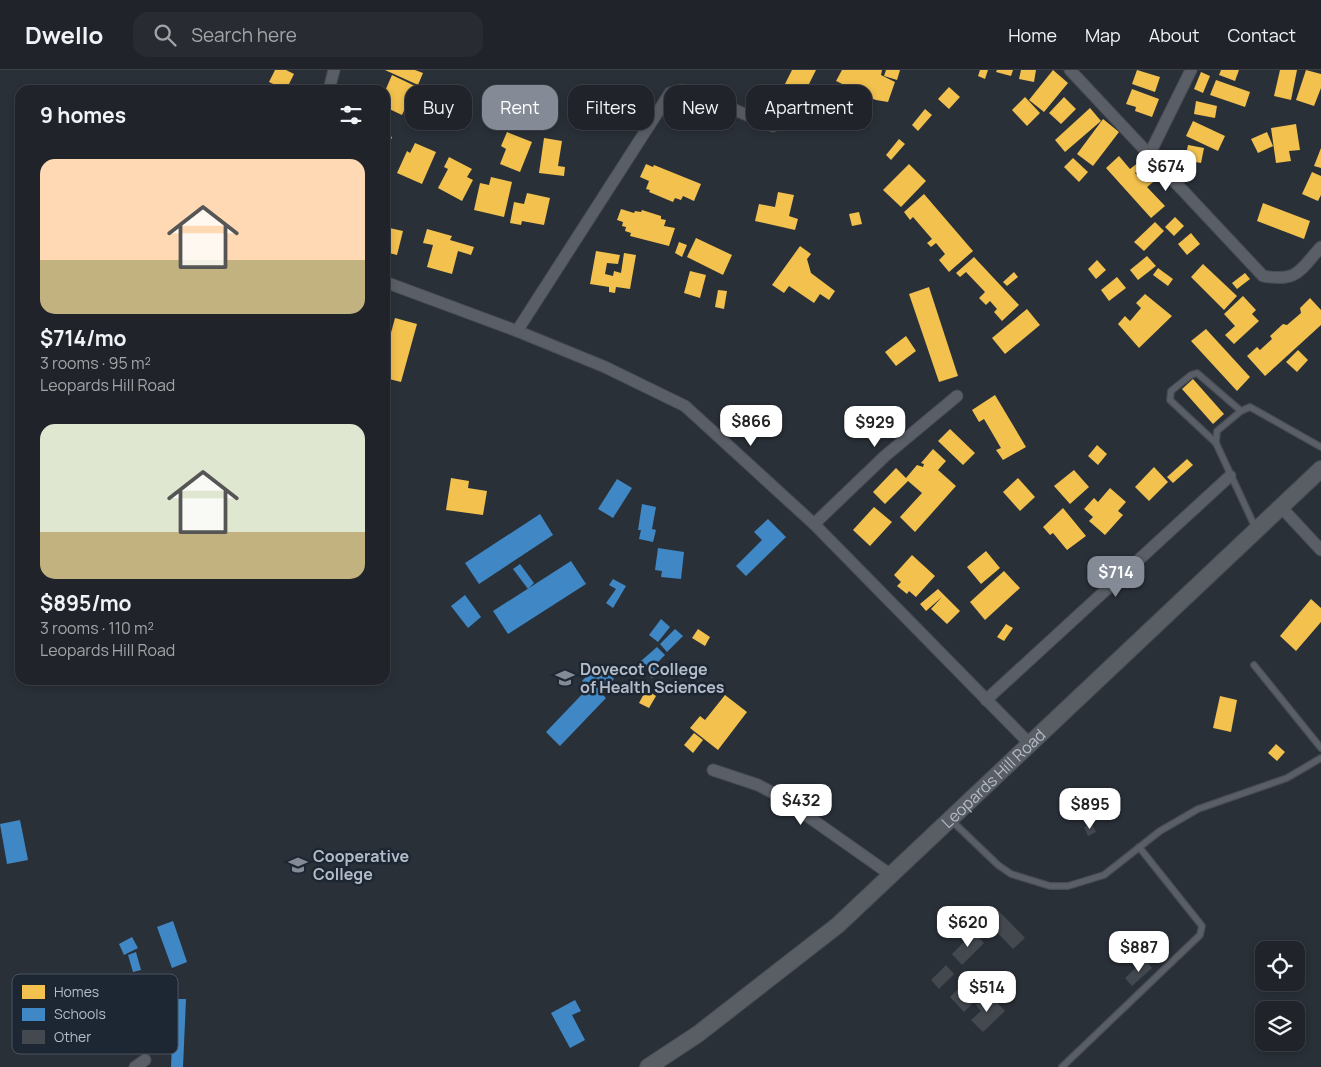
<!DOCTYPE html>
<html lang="en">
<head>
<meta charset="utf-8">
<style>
	:root { --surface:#20242a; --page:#282c32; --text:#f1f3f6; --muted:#a2a4a8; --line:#3d4147; --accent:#848b96 }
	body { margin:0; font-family:Manrope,sans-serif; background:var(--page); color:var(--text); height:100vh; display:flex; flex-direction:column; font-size:19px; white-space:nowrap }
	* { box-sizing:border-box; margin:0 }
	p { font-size:16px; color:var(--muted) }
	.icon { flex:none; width:28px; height:28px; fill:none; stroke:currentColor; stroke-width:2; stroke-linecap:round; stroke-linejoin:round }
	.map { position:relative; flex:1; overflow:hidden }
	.panel { position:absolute; left:15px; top:15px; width:375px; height:600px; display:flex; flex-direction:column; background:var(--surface); border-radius:15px; box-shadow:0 2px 8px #0003,0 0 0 1px var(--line) }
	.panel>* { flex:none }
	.banner { position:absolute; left:405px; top:15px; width:475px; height:45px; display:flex; gap:10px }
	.fabs { position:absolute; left:1255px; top:871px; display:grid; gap:10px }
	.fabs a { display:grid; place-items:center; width:50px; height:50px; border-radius:10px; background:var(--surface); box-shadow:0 2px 8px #0003,0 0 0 1px var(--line); font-size:25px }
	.price { position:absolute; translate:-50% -42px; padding:0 11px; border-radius:10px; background:#fff; color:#222; font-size:16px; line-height:32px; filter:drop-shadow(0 1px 2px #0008) }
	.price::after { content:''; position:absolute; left:50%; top:30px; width:15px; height:11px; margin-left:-8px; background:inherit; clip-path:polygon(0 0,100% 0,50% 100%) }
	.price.active { background:var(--accent); color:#fff }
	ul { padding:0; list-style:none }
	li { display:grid; align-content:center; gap:10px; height:265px; padding:0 25px }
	li span { display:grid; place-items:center; height:155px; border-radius:15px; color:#555 }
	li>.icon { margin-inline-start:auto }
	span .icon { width:90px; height:90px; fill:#fffc; stroke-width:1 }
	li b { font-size:21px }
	h2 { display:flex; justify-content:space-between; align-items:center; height:60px; padding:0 25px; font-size:21px }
	.pill { padding:0 18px; border-radius:15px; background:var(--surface); box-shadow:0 2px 8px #0003,0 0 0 1px var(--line); font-size:18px; line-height:45px }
	.pill.active { background:var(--accent); color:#fff }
	header { display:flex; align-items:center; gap:30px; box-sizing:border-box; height:70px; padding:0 25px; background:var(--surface); border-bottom:1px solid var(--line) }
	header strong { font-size:24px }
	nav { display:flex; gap:28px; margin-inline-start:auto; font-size:18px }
	.search { width:350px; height:45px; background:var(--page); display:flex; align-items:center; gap:12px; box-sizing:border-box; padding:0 18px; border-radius:15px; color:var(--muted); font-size:19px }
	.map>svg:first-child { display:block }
	.homes { fill:#f2c14e }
	.schools { fill:#3f88c5 }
	.building { fill:#444950 }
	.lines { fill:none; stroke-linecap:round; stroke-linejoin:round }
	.lane-casing { stroke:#484c53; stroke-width:8 }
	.street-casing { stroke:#484c53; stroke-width:13 }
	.secondary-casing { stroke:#484c53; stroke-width:18 }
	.lane { stroke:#5a5e66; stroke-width:5.5 }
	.street { stroke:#5a5e66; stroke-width:11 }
	.secondary { stroke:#595d64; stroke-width:16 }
	.labels { text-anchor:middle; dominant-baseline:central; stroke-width:5; stroke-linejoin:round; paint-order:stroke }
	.poi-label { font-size:16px; font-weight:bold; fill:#b4bcc9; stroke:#1d2633; text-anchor:start }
	.street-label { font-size:16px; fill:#b4bcc9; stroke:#1d2633 }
	.key { fill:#1d2633; stroke:#4a5360; stroke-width:1 }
	.key-label { font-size:14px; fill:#b4bcc9 }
</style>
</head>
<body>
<header>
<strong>Dwello</strong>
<div class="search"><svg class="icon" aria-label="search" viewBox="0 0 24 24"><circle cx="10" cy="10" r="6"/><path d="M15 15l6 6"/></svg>Search here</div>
<nav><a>Home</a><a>Map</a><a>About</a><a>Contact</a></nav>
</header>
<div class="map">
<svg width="1321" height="997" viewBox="0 0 1321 997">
	<rect width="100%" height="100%" fill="#2a3038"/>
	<g class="homes">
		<polygon points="275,0 286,0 294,4 286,20 269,12"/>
		<polygon points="385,0 415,0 423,3 418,15"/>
		<polygon points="792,0 816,0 803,26 784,16"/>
		<polygon points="842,0 882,0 881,5 895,12 888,32 876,30 868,27 868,22 855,20 836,11"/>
		<polygon points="886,0 900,0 897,10 884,6"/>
		<polygon points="980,0 988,0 985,9 978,6"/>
		<polygon points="997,0 1013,0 1011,6 996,2"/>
		<polygon points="1021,0 1036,0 1034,12 1019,9"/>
		<polygon points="1053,0 1068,13 1044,42 1029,30"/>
		<polygon points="1137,0 1160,7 1155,22 1132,14"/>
		<polygon points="1221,0 1239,0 1235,11 1219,5"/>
		<polygon points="1280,0 1297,0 1291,30 1274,26"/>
		<polygon points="1306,0 1321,4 1321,18 1314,36 1296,30"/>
		<polygon points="1201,2 1210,6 1203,23 1194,19"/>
		<polygon points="392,5 415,16 402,45 385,37 385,21"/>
		<polygon points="1216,10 1250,22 1245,37 1210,25"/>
		<polygon points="949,17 960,27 949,39 938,29"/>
		<polygon points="1132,19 1159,29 1152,47 1135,41 1136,37 1126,34"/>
		<polygon points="1025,27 1040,43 1027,56 1012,40"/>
		<polygon points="1064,27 1076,39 1061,54 1049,43"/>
		<polygon points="1196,31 1217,36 1215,48 1194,44"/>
		<polygon points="1090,38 1101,51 1065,82 1055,70"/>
		<polygon points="925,39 932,45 918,61 912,55"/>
		<polygon points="1103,49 1119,62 1093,96 1077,84"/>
		<polygon points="1193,51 1225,66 1218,81 1186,66"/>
		<polygon points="1296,54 1300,80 1289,81 1291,91 1276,93 1271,58"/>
		<polygon points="507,62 532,72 520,102 500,94 506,79 501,76"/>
		<polygon points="1267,62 1273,76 1258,83 1251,69"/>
		<polygon points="385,64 392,67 385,85"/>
		<polygon points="544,68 562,71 558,96 565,97 564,106 539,103"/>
		<polygon points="899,69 905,74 891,90 886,85"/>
		<polygon points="415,73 436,82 422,114 397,103 407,81 410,83"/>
		<polygon points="1188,75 1204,78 1201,93 1185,90"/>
		<polygon points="1321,78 1321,98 1314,96"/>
		<polygon points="1119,86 1130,99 1139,92 1143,97 1135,103 1141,110 1151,102 1157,109 1147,117 1165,136 1151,148 1106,98"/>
		<polygon points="449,87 472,99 467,107 473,110 462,131 438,118 448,99 444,97"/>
		<polygon points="1073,88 1088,102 1079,112 1064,97"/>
		<polygon points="646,94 653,97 654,95 701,114 694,131 683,126 681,130 675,128 673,132 649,122 650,120 646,119 649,111 640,107"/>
		<polygon points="909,94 926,111 901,137 883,120"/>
		<polygon points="1312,102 1321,106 1321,125 1318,131 1302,124"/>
		<polygon points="491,107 512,112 504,147 474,140 480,113 489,115"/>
		<polygon points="778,122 794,125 789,146 798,149 795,160 755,151 759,134 775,137"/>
		<polygon points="527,123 550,128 544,155 522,151 521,155 510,153 514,132 524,134"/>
		<polygon points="924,124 973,181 949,202 939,190 945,184 936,173 931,177 927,173 932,169 913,147 910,150 904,142"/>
		<polygon points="1263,133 1310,151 1304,169 1257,151"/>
		<polygon points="621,139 634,143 635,141 641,142 642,140 661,146 661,149 666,150 664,156 675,158 669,176 630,166 631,163 625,161 626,157 622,156 623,152 617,150"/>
		<polygon points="859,142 862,154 852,156 849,144"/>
		<polygon points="1175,147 1184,156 1174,166 1165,157"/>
		<polygon points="1155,152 1164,161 1144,181 1134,172"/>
		<polygon points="385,157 403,161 397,185 385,182"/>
		<polygon points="427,159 452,166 450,170 474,177 471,185 458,181 452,204 427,197 433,175 423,173"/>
		<polygon points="1191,163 1200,174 1187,185 1178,174"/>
		<polygon points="696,168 732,185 723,205 687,187"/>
		<polygon points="679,172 687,175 682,187 675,183"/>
		<polygon points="800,176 811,184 807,189 811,203 835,221 829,230 820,224 814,233 789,216 784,223 772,215"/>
		<polygon points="596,181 620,185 618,194 607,193 605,204 613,206 614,201 621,203 624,183 636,185 630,219 616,217 615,223 609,222 609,217 590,214"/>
		<polygon points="1147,186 1156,196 1138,210 1130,200"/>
		<polygon points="974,187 1019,235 1002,251 994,242 997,239 990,231 986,235 979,228 985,222 966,202 960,207 956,203"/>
		<polygon points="1097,190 1106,200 1096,209 1088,199"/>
		<polygon points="1203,194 1237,226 1224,240 1191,207"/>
		<polygon points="1158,198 1173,209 1168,216 1153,205"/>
		<polygon points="690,201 706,205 700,228 684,223"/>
		<polygon points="1014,202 1018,207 1007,216 1003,212"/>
		<polygon points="1245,203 1250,209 1237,219 1232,213"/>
		<polygon points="1117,207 1126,218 1109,231 1101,220"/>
		<polygon points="929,217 958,306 939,312 909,224"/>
		<polygon points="718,220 727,221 724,239 715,237"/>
		<polygon points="1145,224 1172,246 1139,278 1118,254 1125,246 1130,251 1141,238 1136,233"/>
		<polygon points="1243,226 1256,240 1252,244 1259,251 1234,274 1225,265 1235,256 1224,244"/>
		<polygon points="1310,228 1321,240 1321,255 1265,306 1247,286 1257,277 1260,280 1272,269 1270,266 1283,254 1287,255 1301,243 1300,238"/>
		<polygon points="1027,239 1040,255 1005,284 992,268"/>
		<polygon points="395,248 417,254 401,312 385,308 385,285"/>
		<polygon points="1206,259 1250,307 1237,321 1191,271"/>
		<polygon points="906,266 916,281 896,296 885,282"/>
		<polygon points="1298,280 1308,290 1297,302 1286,292"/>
		<polygon points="1193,309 1224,344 1213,354 1182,319"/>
		<polygon points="995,325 1026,377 1003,390 996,380 1001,378 984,349 979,352 972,340"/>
		<polygon points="950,359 975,383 963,395 938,371"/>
		<polygon points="1097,375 1107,384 1098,395 1088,386"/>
		<polygon points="933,379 946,391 938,400 956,416 915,462 900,447 922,423 908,411 885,434 873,422 896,398 906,408 917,395 923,397 924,394 921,393"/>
		<polygon points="1187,389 1193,395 1173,413 1167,407"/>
		<polygon points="1154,397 1168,412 1149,431 1135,417"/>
		<polygon points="1074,400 1089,417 1070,434 1054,416"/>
		<polygon points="451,408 469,411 468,418 487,421 483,445 446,440"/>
		<polygon points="1018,408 1035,427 1020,441 1003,422"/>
		<polygon points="1110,418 1126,432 1118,441 1123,445 1105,465 1089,451 1093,447 1084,439 1094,428 1098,432"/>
		<polygon points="874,437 892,452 870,476 853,460"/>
		<polygon points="1063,438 1086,466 1067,480 1053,463 1050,465 1043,457"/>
		<polygon points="986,481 1000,498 981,514 967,497"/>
		<polygon points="912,485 935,506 916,527 909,521 907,524 897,516 901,512 894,505"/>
		<polygon points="1004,501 1020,518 985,550 970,532"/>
		<polygon points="938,519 960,541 947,554 931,539 942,527 926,541 920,534"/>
		<polygon points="1311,529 1321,538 1321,552 1296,581 1280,566"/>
		<polygon points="1006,554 1013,558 1004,571 997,567"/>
		<polygon points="698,559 710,567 705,576 692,568"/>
		<polygon points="646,620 656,626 649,638 639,633"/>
		<polygon points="725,625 747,642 718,680 690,658 700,646 705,650"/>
		<polygon points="1220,626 1237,630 1231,662 1213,658"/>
		<polygon points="694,663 703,670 693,683 684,675"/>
		<polygon points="1276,674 1285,682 1277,691 1268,683"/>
	</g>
	<g class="schools">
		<polygon points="617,409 632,418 613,448 598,439"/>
		<polygon points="642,434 656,437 652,459 656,460 653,472 639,469 641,460 638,460"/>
		<polygon points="540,444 553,465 479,514 465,493"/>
		<polygon points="768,449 786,467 746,506 736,496 762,470 754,462"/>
		<polygon points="658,478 684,482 681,509 661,507 662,501 655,500"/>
		<polygon points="571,491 586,514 508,564 493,541"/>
		<polygon points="520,494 534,513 528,519 513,499"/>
		<polygon points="613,509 626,516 613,538 606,533 616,519 609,515"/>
		<polygon points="465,525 481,547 468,558 451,536"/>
		<polygon points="661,549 670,557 658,572 649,565"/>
		<polygon points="675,559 683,566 667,582 660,574"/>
		<polygon points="657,577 665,585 657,593 662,598 652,608 647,603 650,600 641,591"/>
		<polygon points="598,594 614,609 601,623 606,628 560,676 546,662 589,617 582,611"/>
		<polygon points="20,750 28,790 7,794 0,754"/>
		<polygon points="173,851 187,892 172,898 157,857"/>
		<polygon points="132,867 138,878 124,885 119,874"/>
		<polygon points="136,882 141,900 133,902 128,885"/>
		<polygon points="174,929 186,929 183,997 171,997"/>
		<polygon points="575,930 581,941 572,945 585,970 570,978 551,943"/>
	</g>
	<g class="building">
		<polygon points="1092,754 1096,762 1088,766 1084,757"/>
		<polygon points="995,837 1025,868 1013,879 983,848"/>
		<polygon points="974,862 984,873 962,895 952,884"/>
		<polygon points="1145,889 1152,898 1132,916 1125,908"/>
		<polygon points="946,895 954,904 939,919 931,910"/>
		<polygon points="959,918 973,933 964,942 950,927"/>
		<polygon points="988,923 1005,941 983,962 971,950 981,941 976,935"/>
	</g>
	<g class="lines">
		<g class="lane-casing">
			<g id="lane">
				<polyline points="1216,373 1170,330 1171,321 1191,305 1197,303 1241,341"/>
				<polyline points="1256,459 1216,373 1217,361 1241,341 1250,337 1321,377"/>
				<polyline points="1254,595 1321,678"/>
				<polyline points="952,751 998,795 1011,804 1050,816 1068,816 1104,805 1160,761 1198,739 1287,708 1321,688"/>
				<polyline points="1062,997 1200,865 1202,856 1139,777"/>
			</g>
		</g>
		<g class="street-casing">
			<g id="street">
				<path d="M1070,0L1263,206C1298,212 1299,201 1321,177"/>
				<polyline points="329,20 334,0"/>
				<polyline points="1149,85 1191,0"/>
				<polyline points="385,212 517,261 605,297 685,336 814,454 1029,673"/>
				<polyline points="517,261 670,23 681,20 695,23 773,56"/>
				<polyline points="1281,437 1321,480"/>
				<polyline points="814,454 885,386 957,326"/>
				<polyline points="986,630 1230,406"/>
				<polyline points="713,700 758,715 779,726 891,805"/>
				<polyline points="135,997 145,990"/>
			</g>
		</g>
		<g class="secondary-casing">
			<g id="secondary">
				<path id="s1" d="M648,997L698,964L838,855L1321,399"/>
			</g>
		</g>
		<use href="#lane" class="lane"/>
		<use href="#street" class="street"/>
		<use href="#secondary" class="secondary"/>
	</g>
	<defs>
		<g id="university-bare" transform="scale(1.5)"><path d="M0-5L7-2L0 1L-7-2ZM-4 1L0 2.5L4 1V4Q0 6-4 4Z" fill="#848b96" stroke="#1d2633" stroke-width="2.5" paint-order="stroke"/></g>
	</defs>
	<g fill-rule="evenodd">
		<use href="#university-bare" x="565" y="608"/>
		<use href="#university-bare" x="298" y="795"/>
	</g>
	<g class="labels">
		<g class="poi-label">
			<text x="580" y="599">Dovecot College<tspan x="580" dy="18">of Health Sciences</tspan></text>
			<text x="313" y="786">Cooperative<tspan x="313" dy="18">College</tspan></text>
		</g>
		<g class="street-label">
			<text stroke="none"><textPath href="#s1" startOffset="451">Leopards Hill Road</textPath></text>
		</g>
	</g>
	<rect x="12" y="904" width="166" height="80" rx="8" class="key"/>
	<rect x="22" y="915" width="23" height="14" fill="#f2c14e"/>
	<rect x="22" y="938" width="23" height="13" fill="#3f88c5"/>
	<rect x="22" y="960" width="23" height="14" fill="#444950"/>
	<g class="key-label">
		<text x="54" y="927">Homes</text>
		<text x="54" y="949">Schools</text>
		<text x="54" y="972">Other</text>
	</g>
</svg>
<div class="fabs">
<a><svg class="icon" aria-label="locate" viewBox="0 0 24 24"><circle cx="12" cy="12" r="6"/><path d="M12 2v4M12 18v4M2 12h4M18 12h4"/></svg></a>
<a><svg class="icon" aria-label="layers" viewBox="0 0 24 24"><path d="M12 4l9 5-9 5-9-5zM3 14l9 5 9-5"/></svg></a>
</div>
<b class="price" style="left:1166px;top:122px">$674</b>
<b class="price" style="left:751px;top:377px">$866</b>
<b class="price" style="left:875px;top:378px">$929</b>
<b class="price active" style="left:1116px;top:528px">$714</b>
<b class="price" style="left:801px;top:756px">$432</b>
<b class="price" style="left:1090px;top:760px">$895</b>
<b class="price" style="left:968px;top:878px">$620</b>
<b class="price" style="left:1139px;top:903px">$887</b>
<b class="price" style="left:987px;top:943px">$514</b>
<div class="banner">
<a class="pill">Buy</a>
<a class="pill active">Rent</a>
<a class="pill">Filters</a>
<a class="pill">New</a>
<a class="pill">Apartment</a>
</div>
<section class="panel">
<h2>9 homes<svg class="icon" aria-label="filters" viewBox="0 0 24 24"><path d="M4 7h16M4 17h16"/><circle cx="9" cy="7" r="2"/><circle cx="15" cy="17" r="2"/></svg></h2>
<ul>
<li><span style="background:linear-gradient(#ffd9b3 65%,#c2b280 0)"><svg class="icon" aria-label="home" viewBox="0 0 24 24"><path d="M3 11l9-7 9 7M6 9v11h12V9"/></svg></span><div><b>$714/mo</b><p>3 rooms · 95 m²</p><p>Leopards Hill Road</p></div></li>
<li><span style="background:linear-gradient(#dfe7d0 70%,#c2b280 0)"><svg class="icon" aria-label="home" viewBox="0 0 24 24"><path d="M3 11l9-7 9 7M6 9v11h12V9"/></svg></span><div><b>$895/mo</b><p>3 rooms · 110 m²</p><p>Leopards Hill Road</p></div></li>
</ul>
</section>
</div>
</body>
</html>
